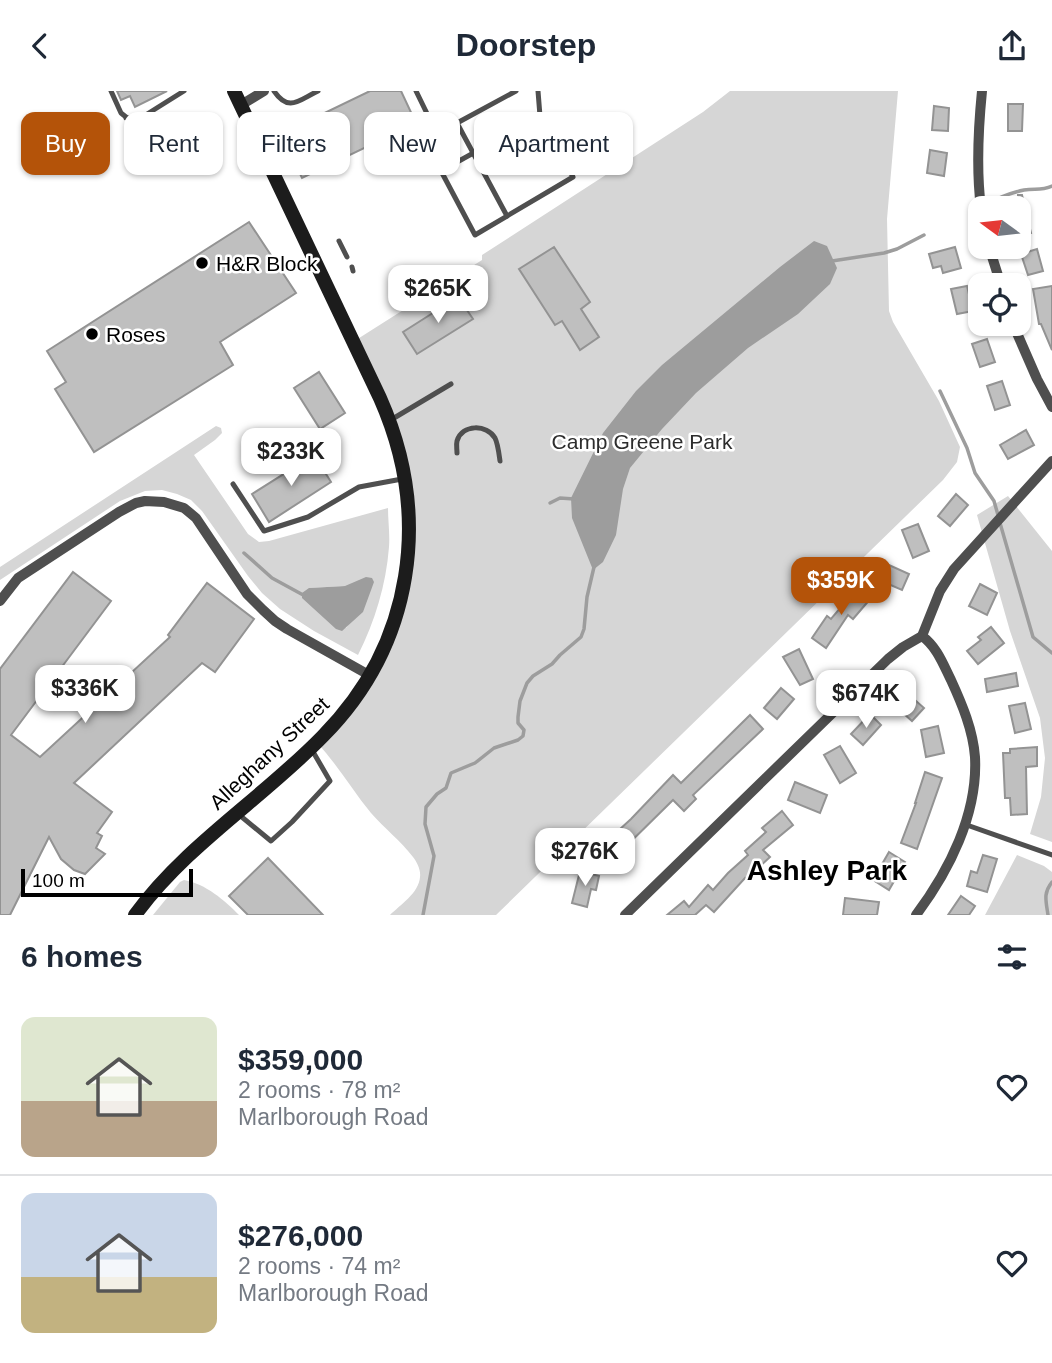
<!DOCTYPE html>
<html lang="en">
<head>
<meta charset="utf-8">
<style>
	:root { --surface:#fff; --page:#f2f2f3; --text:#1f2937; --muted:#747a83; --line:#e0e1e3; --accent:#b45309 }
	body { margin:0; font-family:Arial,sans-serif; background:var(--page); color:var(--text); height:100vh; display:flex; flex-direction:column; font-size:26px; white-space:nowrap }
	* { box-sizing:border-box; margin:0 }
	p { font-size:23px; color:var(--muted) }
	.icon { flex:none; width:38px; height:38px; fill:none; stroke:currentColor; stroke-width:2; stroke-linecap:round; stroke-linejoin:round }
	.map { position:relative; height:824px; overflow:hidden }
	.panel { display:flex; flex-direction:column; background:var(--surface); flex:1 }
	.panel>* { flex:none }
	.hud { position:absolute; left:21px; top:21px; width:700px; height:63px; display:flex; gap:14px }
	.needle { width:46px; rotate:285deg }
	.fabs { position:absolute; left:968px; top:105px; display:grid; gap:14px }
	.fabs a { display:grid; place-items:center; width:63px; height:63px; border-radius:14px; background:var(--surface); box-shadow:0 2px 5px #0004; font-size:35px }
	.scale { position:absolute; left:21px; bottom:18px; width:172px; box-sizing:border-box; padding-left:7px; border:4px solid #000; border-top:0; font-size:19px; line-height:24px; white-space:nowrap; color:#000; -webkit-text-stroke:5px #fff; paint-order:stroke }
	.price { position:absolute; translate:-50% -60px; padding:0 16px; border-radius:14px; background:#fff; color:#222; font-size:23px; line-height:46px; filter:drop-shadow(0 2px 4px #0008) }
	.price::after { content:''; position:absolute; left:50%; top:42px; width:21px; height:16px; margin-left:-10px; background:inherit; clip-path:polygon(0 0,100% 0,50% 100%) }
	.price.selected { background:var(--accent); color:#fff }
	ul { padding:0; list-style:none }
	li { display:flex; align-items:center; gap:21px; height:175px; padding:0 21px }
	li+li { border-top:2px solid var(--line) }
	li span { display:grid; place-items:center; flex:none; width:196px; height:140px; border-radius:14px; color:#555 }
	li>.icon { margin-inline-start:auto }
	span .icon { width:84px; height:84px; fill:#fffc; stroke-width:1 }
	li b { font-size:30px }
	h2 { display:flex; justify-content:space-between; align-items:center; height:84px; padding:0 21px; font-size:30px }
	.pill { padding:0 24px; border-radius:14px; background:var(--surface); box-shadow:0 2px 5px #0004; font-size:24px; line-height:63px }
	.pill.selected { background:var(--accent); color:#fff }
	header { display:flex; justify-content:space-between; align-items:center; height:91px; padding:0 21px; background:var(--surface); font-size:32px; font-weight:800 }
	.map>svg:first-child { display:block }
	.green { fill:#d6d6d6; fill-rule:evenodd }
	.water { fill:#9d9d9d }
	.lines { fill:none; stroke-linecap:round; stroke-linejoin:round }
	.stream { stroke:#9d9d9d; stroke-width:3.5 }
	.building { fill:#bfbfbf; stroke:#939393; stroke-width:2 }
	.lane { stroke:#4f4f4f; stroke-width:5 }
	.street { stroke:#4f4f4f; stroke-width:10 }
	.secondary { stroke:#1c1c1c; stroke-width:14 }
	.poi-dot { fill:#000; stroke:#fff; stroke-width:2.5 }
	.labels { text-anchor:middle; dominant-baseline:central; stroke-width:5; stroke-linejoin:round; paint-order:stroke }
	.poi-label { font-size:21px; fill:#000; stroke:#fff; text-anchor:start }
	.park-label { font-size:21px; fill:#2d2d2d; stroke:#fff }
	.street-label { font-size:21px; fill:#000; stroke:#fff }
	.district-label { font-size:28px; font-weight:bold; fill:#000; stroke:#fff }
</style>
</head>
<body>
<header><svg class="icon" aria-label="back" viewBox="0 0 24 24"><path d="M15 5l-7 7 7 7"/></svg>Doorstep<svg class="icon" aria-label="share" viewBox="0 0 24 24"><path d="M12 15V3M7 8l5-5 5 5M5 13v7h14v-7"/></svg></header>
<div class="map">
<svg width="1052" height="824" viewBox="0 0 1052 824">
	<rect width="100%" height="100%" fill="#fff"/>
	<g class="green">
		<path d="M730,0H898L887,128L889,220L893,231L939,310L960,356L957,371L943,389L496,824H390C400,814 419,802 420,786C421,779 417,771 413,766C401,750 384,737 371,722C352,699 338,674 317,652L389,547L410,408L356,249L482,169V164L703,21Z"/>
		<path d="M216,335L221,337L222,342L215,349L194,364L248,443L259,451L269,450L388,417C388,430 390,443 389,456C386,494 375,530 358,564L314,540L280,518L262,502L248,485L202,420L191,409L177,403L162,399L145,400L120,410L0,489V476ZM345,495L358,525L352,529L346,537L309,497Z"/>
		<polygon points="1008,405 1052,460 1052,751 1030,743 1041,706 1045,667 1040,627 1010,540 977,424"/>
		<polygon points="1017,764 1044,775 1052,781 1052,824 985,824"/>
		<path d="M184,789C206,793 224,809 239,824H153L180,791Z"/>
	</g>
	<g class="water">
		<polygon points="814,150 827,155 837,177 830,193 798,223 748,257 696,302 662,338 630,377 623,398 616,444 603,471 593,479 572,427 571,407 603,342 636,300 662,274 780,176"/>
		<polygon points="366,486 372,487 374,491 363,521 342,540 336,538 302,507 302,502 309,497 345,495"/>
	</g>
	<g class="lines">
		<g class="stream">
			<path d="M985,114C998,107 1009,102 1024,99C1035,97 1041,100 1052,95"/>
			<polyline points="832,170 884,162 897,158 924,144"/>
			<polyline points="940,300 967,357 975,382 994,410 998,424"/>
			<polyline points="550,412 560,407 574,408"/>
			<polyline points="1000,432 1033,546 1052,562"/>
			<polyline points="244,462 272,487 305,505"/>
			<polyline points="423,824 434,765 425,733 426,716 437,703 446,697 451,682 475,672 494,657 518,649 523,645 524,639 518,632 518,626 520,610 527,592 533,585 552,573 560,564 581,546 584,538 587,506 594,476"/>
			<path d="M1048,824C1046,810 1043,802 1052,791"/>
		</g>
	</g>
	<g class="building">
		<polygon points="117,0 167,0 135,16 130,5 121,9"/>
		<polygon points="370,0 401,0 423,47 396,60 389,45 302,87 281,43"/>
		<polygon points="1008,13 1023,13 1022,40 1008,40"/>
		<polygon points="934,15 949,17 948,40 932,39"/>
		<polygon points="930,59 947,62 944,85 927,82"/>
		<polygon points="1018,104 1022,104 1031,142 1018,145"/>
		<polygon points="249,131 296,202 220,251 233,274 94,361 55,298 66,291 47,260"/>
		<polygon points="554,156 590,211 581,218 599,246 580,259 562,230 555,234 519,178"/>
		<polygon points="955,156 961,177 943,182 941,175 933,177 929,163"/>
		<polygon points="1037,158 1043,180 1028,184 1021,163"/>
		<polygon points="967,195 973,220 957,223 951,198"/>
		<polygon points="1052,195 1052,259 1041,233 1039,233 1033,198"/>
		<polygon points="458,206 473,228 417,263 403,241"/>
		<polygon points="987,248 995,271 980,276 972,253"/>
		<polygon points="319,281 345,322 320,338 294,297"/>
		<polygon points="1002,290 1010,314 995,319 987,295"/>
		<polygon points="1026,339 1034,354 1008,368 1000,354"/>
		<polygon points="314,364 331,391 269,431 252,403"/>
		<polygon points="956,403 968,414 950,435 938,425"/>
		<polygon points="918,433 929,460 913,467 902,439"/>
		<polygon points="880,470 909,483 902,499 872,486"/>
		<polygon points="73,481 111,510 11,644 40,666 170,546 168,544 207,492 254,528 215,581 202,572 74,692 112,721 97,742 102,745 96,757 105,763 85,783 74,779 61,768 49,746 10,824 0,824 0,578"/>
		<polygon points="980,493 997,502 987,524 969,515"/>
		<polygon points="858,496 871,507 853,528 848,524 826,557 812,547 827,525 831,528"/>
		<polygon points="991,536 1004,552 978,573 967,560 981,549 978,546"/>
		<polygon points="799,558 813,588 800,594 783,566"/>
		<polygon points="1016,582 1018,595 987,601 985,588"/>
		<polygon points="897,593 924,617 912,630 885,606"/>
		<polygon points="781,597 794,608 777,628 764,617"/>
		<polygon points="1025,612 1031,638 1015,642 1009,615"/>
		<polygon points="870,623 881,634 863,654 851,643"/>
		<polygon points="750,624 763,638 693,704 696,708 684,720 673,709 608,773 596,760 631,728 673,684 681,692"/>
		<polygon points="938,635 944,662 926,666 921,639"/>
		<polygon points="840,655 856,682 840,692 824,664"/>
		<polygon points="1037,656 1037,675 1026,676 1027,723 1011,724 1010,707 1005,707 1003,662 1010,662 1010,658"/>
		<polygon points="925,681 942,687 917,758 901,752 916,712 915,712"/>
		<polygon points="795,691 827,704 820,722 788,709"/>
		<polygon points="782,720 793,734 763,759 770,766 746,788 745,787 714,821 706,814 695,824 667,824 684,810 689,816 708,794 713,799 728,782 748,764 745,760 766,741 762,737"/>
		<polygon points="889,761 905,771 889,799 873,789"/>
		<polygon points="983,764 997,768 987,801 967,795 971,780 977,782"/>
		<polygon points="268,767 323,824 248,824 229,805"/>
		<polygon points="580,780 599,785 596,799 591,798 587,816 572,812"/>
		<polygon points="961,805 975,815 969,824 948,824"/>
		<polygon points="845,807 879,811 877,824 843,824"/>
	</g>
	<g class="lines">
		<g class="lane">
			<polyline points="111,0 121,22 136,34 143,46"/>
			<path d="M274,0C289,22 299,9 318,0"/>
			<polyline points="416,0 436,41"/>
			<polyline points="538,0 540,25 573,86 475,144 441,80 540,25"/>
			<polyline points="126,27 138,27 144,25 184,0"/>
			<polyline points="507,125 457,32 516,0"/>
			<polyline points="339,150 347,166"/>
			<polyline points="352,176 353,180"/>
			<polyline points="389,330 451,293"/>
			<path d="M457,362C457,358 456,354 457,350C462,333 487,333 495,347C498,353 499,363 500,370"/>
			<polyline points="233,393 264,440 308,426 359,396 402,388"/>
			<polyline points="237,722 271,750 292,731 330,690 312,659"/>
			<polyline points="964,733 1052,764"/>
		</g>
		<g class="street">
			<polyline points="241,14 264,0"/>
			<path d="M981,117C976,78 978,40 982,0"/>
			<polyline points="989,156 1001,194"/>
			<polyline points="1013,233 1037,288 1052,316"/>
			<polyline points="0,510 18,487 119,421 136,412 145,410 164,411 184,417 196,427 247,503 263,519 275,530 287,538 369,584"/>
			<polyline points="625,824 888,568 903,556 922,545 940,500 954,478 1052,370"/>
			<path d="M916,824C949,780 978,723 975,666C973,639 962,613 951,589C943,573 937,556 922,545"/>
		</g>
		<path class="secondary" d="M135,824C186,754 263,707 323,645C414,553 432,424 380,307L234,0"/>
	</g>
	<g class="poi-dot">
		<circle cx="202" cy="172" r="7"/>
		<circle cx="92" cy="243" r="7"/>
	</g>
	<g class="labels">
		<g class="poi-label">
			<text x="216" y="172">H&amp;R Block</text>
			<text x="106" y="243">Roses</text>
		</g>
		<g class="park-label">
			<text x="642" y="350">Camp Greene Park</text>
		</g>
		<g class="street-label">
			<text transform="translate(269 662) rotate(-43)">Alleghany Street</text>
		</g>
		<g class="district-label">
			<text x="827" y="779">Ashley Park</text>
		</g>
	</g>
</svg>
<div class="fabs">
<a><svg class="needle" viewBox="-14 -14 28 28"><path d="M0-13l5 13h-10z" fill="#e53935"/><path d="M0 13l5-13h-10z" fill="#747a83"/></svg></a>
<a><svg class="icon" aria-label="locate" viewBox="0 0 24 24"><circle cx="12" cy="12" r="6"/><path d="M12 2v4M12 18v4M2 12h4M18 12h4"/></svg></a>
</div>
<div class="scale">100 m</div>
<b class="price" style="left:438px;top:234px">$265K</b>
<b class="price" style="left:291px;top:397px">$233K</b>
<b class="price selected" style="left:841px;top:526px">$359K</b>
<b class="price" style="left:85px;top:634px">$336K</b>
<b class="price" style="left:866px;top:639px">$674K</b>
<b class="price" style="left:585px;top:797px">$276K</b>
<div class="hud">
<a class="pill selected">Buy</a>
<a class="pill">Rent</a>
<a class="pill">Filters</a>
<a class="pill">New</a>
<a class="pill">Apartment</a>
</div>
</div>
<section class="panel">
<h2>6 homes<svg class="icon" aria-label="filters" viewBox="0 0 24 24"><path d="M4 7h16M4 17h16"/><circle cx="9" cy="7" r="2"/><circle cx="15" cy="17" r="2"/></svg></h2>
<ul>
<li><span style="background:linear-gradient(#dfe7d0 60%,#b9a48a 0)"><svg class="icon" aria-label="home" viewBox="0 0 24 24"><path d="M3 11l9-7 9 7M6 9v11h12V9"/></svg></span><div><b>$359,000</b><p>2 rooms · 78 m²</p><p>Marlborough Road</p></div><svg class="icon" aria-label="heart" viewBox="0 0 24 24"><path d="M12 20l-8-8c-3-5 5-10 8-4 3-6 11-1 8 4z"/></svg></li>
<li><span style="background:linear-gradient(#c9d6e8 60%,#c2b280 0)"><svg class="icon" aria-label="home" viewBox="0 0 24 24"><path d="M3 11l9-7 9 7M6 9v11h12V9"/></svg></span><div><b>$276,000</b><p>2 rooms · 74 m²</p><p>Marlborough Road</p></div><svg class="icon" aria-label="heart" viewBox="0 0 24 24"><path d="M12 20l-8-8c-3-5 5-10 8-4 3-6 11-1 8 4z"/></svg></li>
</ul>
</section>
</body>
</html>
